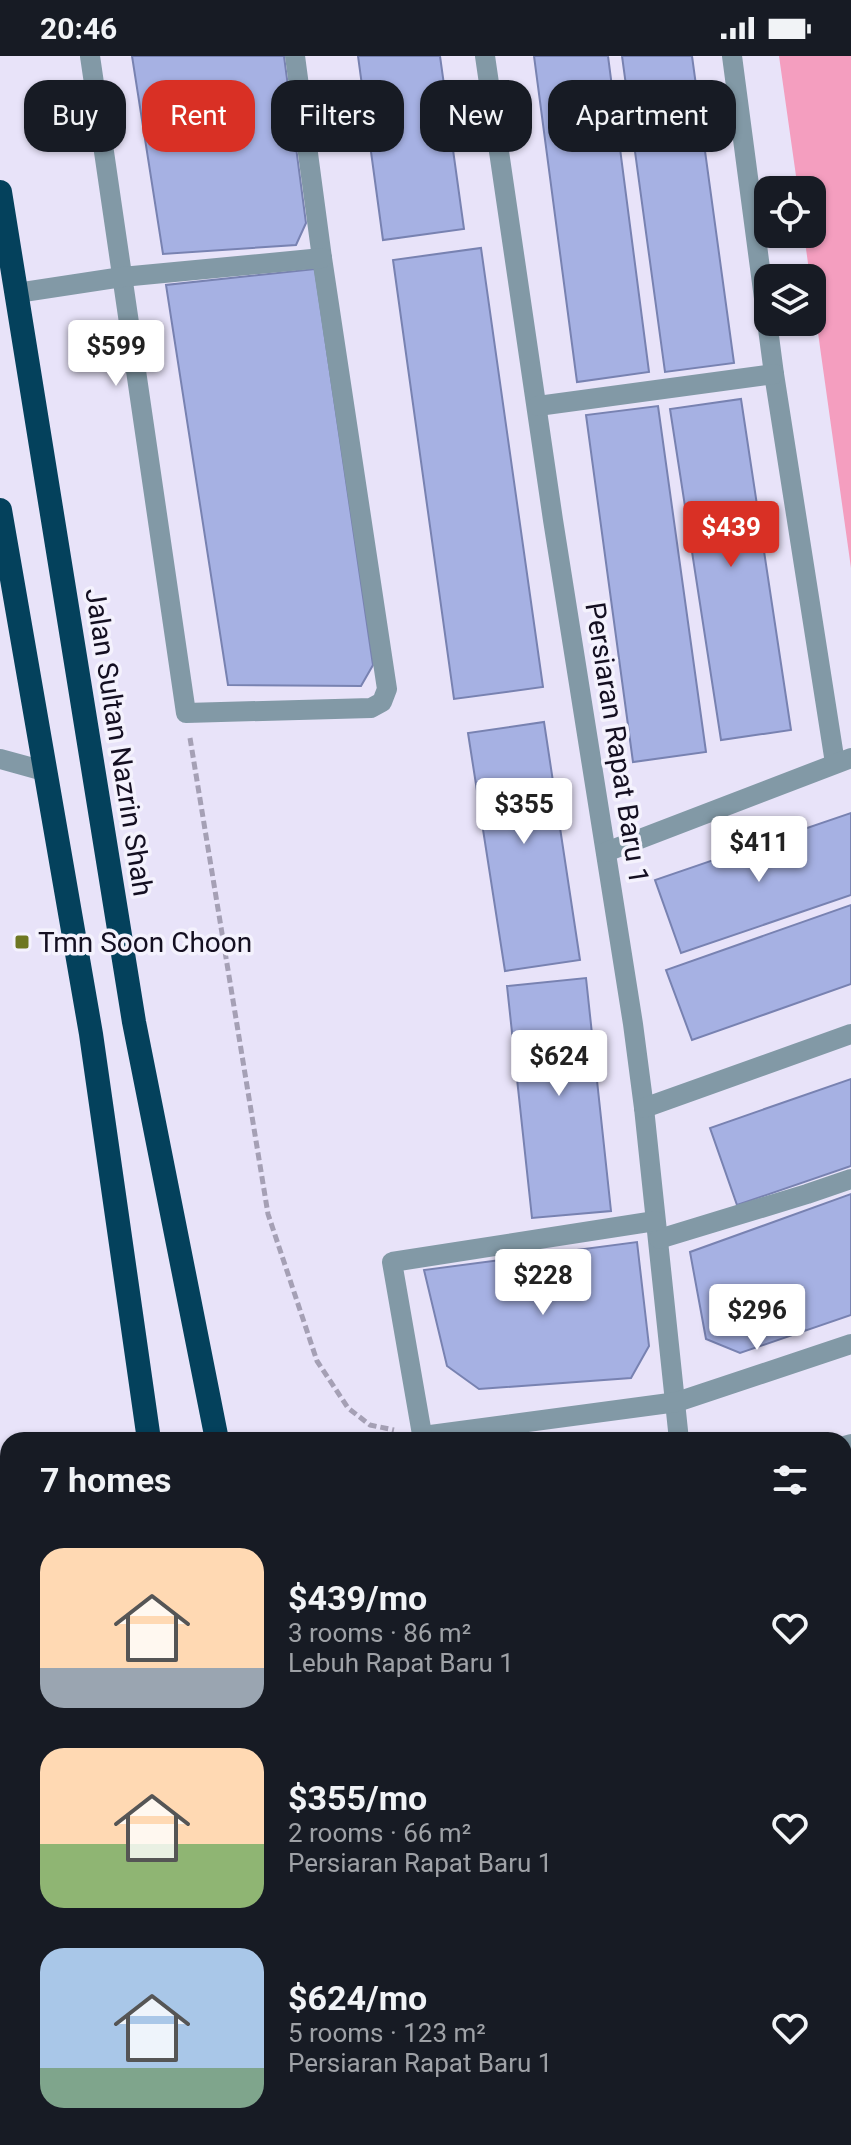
<!DOCTYPE html>
<html lang="en">
<head>
<meta charset="utf-8">
<style>
	:root { --surface:#171b24; --page:#242831; --text:#f1f3f6; --muted:#9ea1a6; --accent:#d93025 }
	body { margin:0; font-family:Roboto,sans-serif; background:var(--page); color:var(--text); height:100vh; display:flex; flex-direction:column; font-size:30px; white-space:nowrap }
	* { box-sizing:border-box; margin:0 }
	p { font-size:26px; color:var(--muted) }
	.icon { flex:none; width:44px; height:44px; fill:none; stroke:currentColor; stroke-width:2; stroke-linecap:round; stroke-linejoin:round }
	.map { position:relative; flex:1; overflow:hidden }
	.panel { position:absolute; left:0px; top:1376px; width:852px; height:714px; display:flex; flex-direction:column; background:var(--surface); border-radius:24px 24px 0 0; box-shadow:0 2px 6px #0004 }
	.panel>* { flex:none }
	.hud { position:absolute; left:24px; top:24px; width:804px; height:72px; display:flex; gap:16px }
	.buttons { position:absolute; left:754px; top:120px; display:grid; gap:16px }
	.buttons a { display:grid; place-items:center; width:72px; height:72px; border-radius:16px; background:var(--surface); box-shadow:0 2px 6px #0004; font-size:40px }
	.price { position:absolute; translate:-50% -68px; padding:0 18px; border-radius:8px; background:#fff; color:#222; font-size:26px; line-height:52px; filter:drop-shadow(0 2px 4px #0008) }
	.price::after { content:''; position:absolute; left:50%; top:48px; width:24px; height:18px; margin-left:-12px; background:inherit; clip-path:polygon(0 0,100% 0,50% 100%) }
	.price.current { background:var(--accent); color:#fff }
	ul { padding:0; list-style:none }
	li { display:flex; align-items:center; gap:24px; height:200px; padding:0 40px }
	li span { display:grid; place-items:center; flex:none; width:224px; height:160px; border-radius:24px; color:#555 }
	li>.icon { margin-inline-start:auto }
	span .icon { width:96px; height:96px; fill:#fffc; stroke-width:1 }
	li b { font-size:34px }
	h2 { display:flex; justify-content:space-between; align-items:center; height:96px; padding:0 40px; font-size:34px }
	.tag { padding:0 28px; border-radius:24px; background:var(--surface); box-shadow:0 2px 6px #0004; font-size:28px; line-height:72px }
	.tag.current { background:var(--accent); color:#fff }
	.status { display:flex; justify-content:space-between; align-items:center; height:56px; padding:0 40px; background:var(--surface); direction:ltr }
	.status svg { height:22px; fill:currentColor }
	.map>svg:first-child { display:block }
	.green { fill:#f49ebf }
	.lines { fill:none; stroke-linecap:round; stroke-linejoin:round }
	.stream { stroke:#40a890; stroke-width:10 }
	.building { fill:#a6b1e3; stroke:#7882b1; stroke-width:2 }
	.path { stroke:#a5a0b5; stroke-width:5; stroke-dasharray:8 4; stroke-linecap:butt }
	.minor { stroke:#8299a6; stroke-width:20 }
	.highway { stroke:#04415c; stroke-width:24 }
	.poi-dot { fill:#6e7722; stroke:#f4f2fd; stroke-width:3 }
	.labels { text-anchor:middle; dominant-baseline:central; stroke-width:7; stroke-linejoin:round; paint-order:stroke }
	.street-label { font-size:28px; fill:#140f21; stroke:#f4f2fd }
	.poi-label { font-size:28px; fill:#140f21; stroke:#f4f2fd; text-anchor:start }
</style>
</head>
<body>
<div class="status"><b>20:46</b><svg viewBox="0 0 49 12"><path d="M0 12V9h3v3zM5 12V6h3v6zM10 12V3h3v9zM15 12V0h3v12zM26 1h20v11H26zM47 4h2v5h-2z"/></svg></div>
<div class="map">
<svg width="851" height="2089" viewBox="0 0 851 2089">
	<rect width="100%" height="100%" fill="#e8e3f9"/>
	<g class="green">
		<polygon points="779,0 851,0 851,512 812,234 812,222 810,222 804,178 812,178 812,134 798,134"/>
		<polygon points="304,2082 458,2082 459,2089 305,2089"/>
	</g>
	<g class="lines">
		<polyline class="stream" points="366,2082 367,2089"/>
	</g>
	<g class="building">
		<polygon points="132,0 284,0 306,167 296,189 163,198"/>
		<polygon points="358,0 440,0 464,173 383,184"/>
		<polygon points="534,0 608,0 649,316 577,326"/>
		<polygon points="622,0 692,0 734,307 665,316"/>
		<polygon points="481,192 543,631 454,643 393,204"/>
		<polygon points="315,213 373,609 361,630 228,629 166,229"/>
		<polygon points="741,343 791,674 721,684 670,353"/>
		<polygon points="658,350 706,696 633,706 586,359"/>
		<polygon points="544,666 580,904 505,915 468,677"/>
		<polygon points="851,757 851,839 681,897 655,824"/>
		<polygon points="851,849 851,928 692,984 666,914"/>
		<polygon points="586,922 611,1155 532,1162 507,930"/>
		<polygon points="851,1023 851,1110 737,1149 710,1072"/>
		<polygon points="851,1138 851,1259 740,1297 706,1283 690,1196"/>
		<polygon points="637,1186 649,1290 631,1322 479,1333 447,1310 424,1214"/>
		<polygon points="851,1490 851,1823 844,1754 844,1491"/>
		<polygon points="851,1965 851,2089 830,2089 828,2082 844,2082 844,1967"/>
		<polygon points="535,2082 647,2082 648,2089 535,2089"/>
	</g>
	<g class="lines">
		<polyline class="path" points="190,682 268,1158 317,1305 348,1352 370,1369 394,1374"/>
		<g class="minor">
			<polyline points="90,0 186,657 371,652 382,646 387,633 322,202 295,0"/>
			<polyline points="485,0 553,464 633,968 644,1052 679,1384"/>
			<polyline points="732,0 774,318 835,707"/>
			<polyline points="17,237 122,221 322,202"/>
			<polyline points="538,350 774,318"/>
			<polyline points="0,703 44,715"/>
			<polyline points="606,796 851,702"/>
			<polyline points="644,1052 851,978"/>
			<polyline points="659,1183 807,1138 851,1123"/>
			<polyline points="423,1380 677,1346 851,1288"/>
			<polyline points="423,1384 392,1206 655,1165"/>
			<polyline points="844,1390 851,1388"/>
			<polyline points="0,1808 8,1804"/>
			<polyline points="81,2082 82,2089"/>
			<polyline points="486,2082 487,2089"/>
			<polyline points="696,2082 699,2089"/>
			<polyline points="762,2082 764,2089"/>
		</g>
		<g class="highway">
			<polyline points="0,136 134,966 217,1384"/>
			<polyline points="0,454 91,978 149,1384"/>
			<polyline points="240,2082 240,2089"/>
			<polyline points="288,2082 288,2089"/>
		</g>
	</g>
	<rect class="poi-dot" x="14" y="878" width="16" height="16" rx="4"/>
	<g class="labels">
		<g class="street-label">
			<text transform="translate(119 686) rotate(81)">Jalan Sultan Nazrin Shah</text>
			<text transform="translate(617 687) rotate(81)">Persiaran Rapat Baru 1</text>
		</g>
		<g class="poi-label">
			<text x="38" y="886">Tmn Soon Choon</text>
		</g>
	</g>
</svg>
<div class="buttons">
<a><svg class="icon" aria-label="locate" viewBox="0 0 24 24"><circle cx="12" cy="12" r="6"/><path d="M12 2v4M12 18v4M2 12h4M18 12h4"/></svg></a>
<a><svg class="icon" aria-label="layers" viewBox="0 0 24 24"><path d="M12 4l9 5-9 5-9-5zM3 14l9 5 9-5"/></svg></a>
</div>
<b class="price" style="left:116px;top:332px">$599</b>
<b class="price current" style="left:731px;top:513px">$439</b>
<b class="price" style="left:524px;top:790px">$355</b>
<b class="price" style="left:759px;top:828px">$411</b>
<b class="price" style="left:559px;top:1042px">$624</b>
<b class="price" style="left:543px;top:1261px">$228</b>
<b class="price" style="left:757px;top:1296px">$296</b>
<div class="hud">
<a class="tag">Buy</a>
<a class="tag current">Rent</a>
<a class="tag">Filters</a>
<a class="tag">New</a>
<a class="tag">Apartment</a>
</div>
<section class="panel">
<h2>7 homes<svg class="icon" aria-label="filters" viewBox="0 0 24 24"><path d="M4 7h16M4 17h16"/><circle cx="9" cy="7" r="2"/><circle cx="15" cy="17" r="2"/></svg></h2>
<ul>
<li><span style="background:linear-gradient(#ffd9b3 75%,#9aa5b1 0)"><svg class="icon" aria-label="home" viewBox="0 0 24 24"><path d="M3 11l9-7 9 7M6 9v11h12V9"/></svg></span><div><b>$439/mo</b><p>3 rooms · 86 m²</p><p>Lebuh Rapat Baru 1</p></div><svg class="icon" aria-label="heart" viewBox="0 0 24 24"><path d="M12 20l-8-8c-3-5 5-10 8-4 3-6 11-1 8 4z"/></svg></li>
<li><span style="background:linear-gradient(#ffd9b3 60%,#8fb573 0)"><svg class="icon" aria-label="home" viewBox="0 0 24 24"><path d="M3 11l9-7 9 7M6 9v11h12V9"/></svg></span><div><b>$355/mo</b><p>2 rooms · 66 m²</p><p>Persiaran Rapat Baru 1</p></div><svg class="icon" aria-label="heart" viewBox="0 0 24 24"><path d="M12 20l-8-8c-3-5 5-10 8-4 3-6 11-1 8 4z"/></svg></li>
<li><span style="background:linear-gradient(#a9c7e8 75%,#7fa58c 0)"><svg class="icon" aria-label="home" viewBox="0 0 24 24"><path d="M3 11l9-7 9 7M6 9v11h12V9"/></svg></span><div><b>$624/mo</b><p>5 rooms · 123 m²</p><p>Persiaran Rapat Baru 1</p></div><svg class="icon" aria-label="heart" viewBox="0 0 24 24"><path d="M12 20l-8-8c-3-5 5-10 8-4 3-6 11-1 8 4z"/></svg></li>
</ul>
</section>
</div>
</body>
</html>
